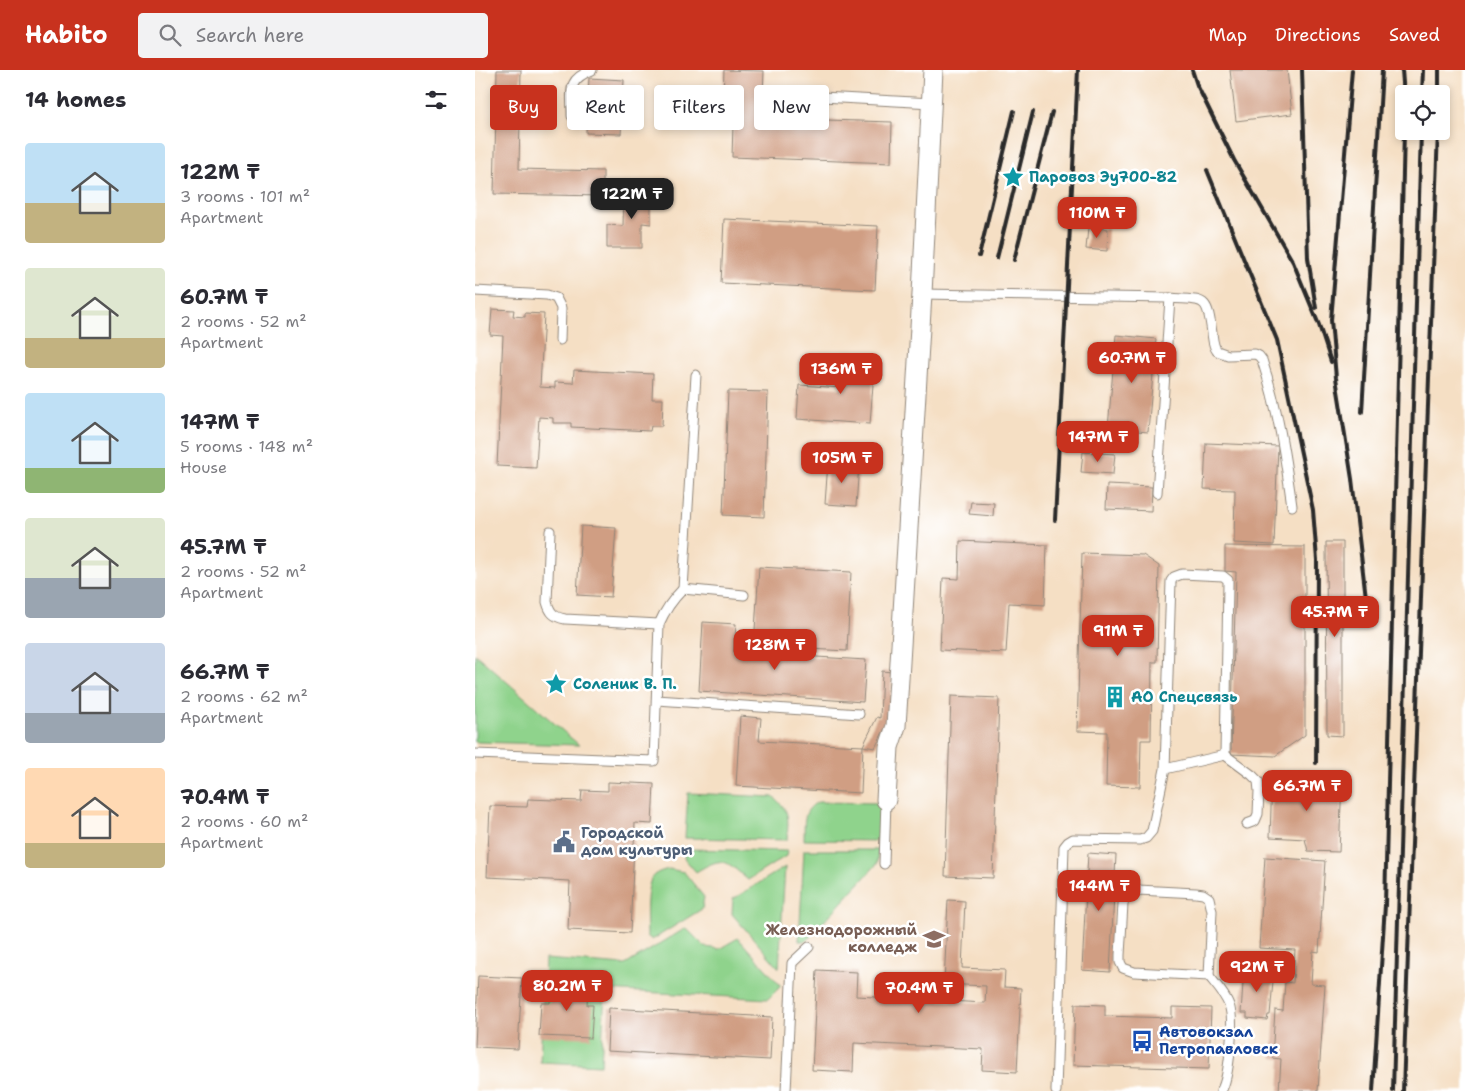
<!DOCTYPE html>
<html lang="en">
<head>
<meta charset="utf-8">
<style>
	:root { --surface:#fff; --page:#f2f2f3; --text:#2b2b33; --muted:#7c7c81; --accent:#c8321e }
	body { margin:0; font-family:"Shantell Sans",sans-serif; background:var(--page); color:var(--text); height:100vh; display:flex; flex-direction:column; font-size:19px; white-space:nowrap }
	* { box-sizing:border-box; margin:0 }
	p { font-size:16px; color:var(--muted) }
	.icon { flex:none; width:28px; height:28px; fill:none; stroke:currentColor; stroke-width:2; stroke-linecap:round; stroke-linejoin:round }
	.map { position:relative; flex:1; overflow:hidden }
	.sheet { display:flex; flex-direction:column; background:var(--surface); width:475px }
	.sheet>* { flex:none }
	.top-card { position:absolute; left:15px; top:15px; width:475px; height:45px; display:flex; gap:10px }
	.buttons { position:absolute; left:920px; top:15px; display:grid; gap:10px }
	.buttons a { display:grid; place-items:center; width:55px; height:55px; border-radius:5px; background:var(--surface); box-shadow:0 2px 8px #0003; font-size:25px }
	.price { position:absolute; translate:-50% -42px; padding:0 11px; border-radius:10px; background:var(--accent); color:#fff; font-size:16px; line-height:32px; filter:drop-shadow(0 1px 2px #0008) }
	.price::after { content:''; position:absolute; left:50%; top:30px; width:15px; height:11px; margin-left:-8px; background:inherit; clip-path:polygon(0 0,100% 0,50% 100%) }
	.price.selected { background:#222; color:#fff }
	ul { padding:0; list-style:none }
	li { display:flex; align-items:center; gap:15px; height:125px; padding:0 25px }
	li span { display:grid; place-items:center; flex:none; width:140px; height:100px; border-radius:5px; color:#555 }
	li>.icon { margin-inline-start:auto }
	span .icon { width:60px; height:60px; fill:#fffc; stroke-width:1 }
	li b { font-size:21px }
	h2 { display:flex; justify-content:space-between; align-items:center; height:60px; padding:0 25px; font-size:21px }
	.chip { padding:0 18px; border-radius:5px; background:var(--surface); box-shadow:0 2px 8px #0003; font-size:18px; line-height:45px }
	.chip.selected { background:var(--accent); color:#fff }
	header { display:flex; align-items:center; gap:30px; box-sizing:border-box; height:70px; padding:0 25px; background:var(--accent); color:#fff }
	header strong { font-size:24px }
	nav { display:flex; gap:28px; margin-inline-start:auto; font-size:18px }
	.search { width:350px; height:45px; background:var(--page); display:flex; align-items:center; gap:12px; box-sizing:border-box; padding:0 18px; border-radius:5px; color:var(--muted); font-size:19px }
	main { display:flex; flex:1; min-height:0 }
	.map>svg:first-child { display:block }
	.green { fill:#8fd38c; stroke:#5d7f5c }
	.building { fill:#d09e83 }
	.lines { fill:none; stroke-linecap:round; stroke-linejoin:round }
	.lane-casing { stroke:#908578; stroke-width:11 }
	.street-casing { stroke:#908578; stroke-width:21 }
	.lane { stroke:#fff; stroke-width:9 }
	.street { stroke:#fff; stroke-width:19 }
	.rail { stroke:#2b2b2b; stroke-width:4 }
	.labels { text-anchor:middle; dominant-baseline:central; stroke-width:5; stroke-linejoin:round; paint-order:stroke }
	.culture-label { font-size:15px; font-weight:bold; fill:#0d838f; stroke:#fff; text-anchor:start }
	.service-label { font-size:15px; font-weight:bold; fill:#4e5e75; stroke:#fff; text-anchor:start }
	.education-label { font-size:15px; font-weight:bold; fill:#785e54; stroke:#fff; text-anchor:end }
	.transit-label { font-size:15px; font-weight:bold; fill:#164399; stroke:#fff; text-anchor:start }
</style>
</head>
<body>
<header>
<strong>Habito</strong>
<div class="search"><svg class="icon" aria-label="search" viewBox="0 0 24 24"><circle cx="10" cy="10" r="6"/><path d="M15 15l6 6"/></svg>Search here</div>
<nav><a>Map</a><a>Directions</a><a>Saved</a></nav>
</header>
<main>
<section class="sheet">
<h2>14 homes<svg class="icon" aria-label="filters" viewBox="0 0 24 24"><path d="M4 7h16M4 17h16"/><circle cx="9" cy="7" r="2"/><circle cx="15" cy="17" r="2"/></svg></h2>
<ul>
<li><span style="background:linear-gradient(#bfe0f5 60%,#c2b280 0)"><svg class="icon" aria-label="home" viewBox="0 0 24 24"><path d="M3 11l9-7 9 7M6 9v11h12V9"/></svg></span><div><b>122M ₸</b><p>3 rooms · 101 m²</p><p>Apartment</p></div></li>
<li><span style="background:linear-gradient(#dfe7d0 70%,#c2b280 0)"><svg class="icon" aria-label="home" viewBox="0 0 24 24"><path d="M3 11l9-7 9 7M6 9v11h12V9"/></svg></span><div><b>60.7M ₸</b><p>2 rooms · 52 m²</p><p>Apartment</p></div></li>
<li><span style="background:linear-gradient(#bfe0f5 75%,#8fb573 0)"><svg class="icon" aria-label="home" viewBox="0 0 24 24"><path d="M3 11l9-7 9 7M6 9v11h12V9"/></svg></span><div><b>147M ₸</b><p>5 rooms · 148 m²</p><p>House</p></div></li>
<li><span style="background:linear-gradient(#dfe7d0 60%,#9aa5b1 0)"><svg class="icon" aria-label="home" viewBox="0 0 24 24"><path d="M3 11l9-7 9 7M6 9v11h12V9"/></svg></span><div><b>45.7M ₸</b><p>2 rooms · 52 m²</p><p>Apartment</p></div></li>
<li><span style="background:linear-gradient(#c9d6e8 70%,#9aa5b1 0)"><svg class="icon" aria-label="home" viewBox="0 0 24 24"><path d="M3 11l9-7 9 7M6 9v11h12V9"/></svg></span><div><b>66.7M ₸</b><p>2 rooms · 62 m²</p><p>Apartment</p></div></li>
<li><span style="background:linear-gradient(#ffd9b3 75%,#c2b280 0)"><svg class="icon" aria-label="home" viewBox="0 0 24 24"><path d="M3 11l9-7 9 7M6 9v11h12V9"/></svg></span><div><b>70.4M ₸</b><p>2 rooms · 60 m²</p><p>Apartment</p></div></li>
</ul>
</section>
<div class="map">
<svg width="990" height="1021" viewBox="0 0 990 1021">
	<rect width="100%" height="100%" fill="#fff"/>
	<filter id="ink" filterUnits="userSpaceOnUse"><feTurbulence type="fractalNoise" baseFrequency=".02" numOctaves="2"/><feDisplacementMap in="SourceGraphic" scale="10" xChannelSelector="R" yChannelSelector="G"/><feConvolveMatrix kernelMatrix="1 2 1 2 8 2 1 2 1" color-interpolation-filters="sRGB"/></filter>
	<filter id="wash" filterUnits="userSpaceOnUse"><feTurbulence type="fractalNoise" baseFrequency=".0096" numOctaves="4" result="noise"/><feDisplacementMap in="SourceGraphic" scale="20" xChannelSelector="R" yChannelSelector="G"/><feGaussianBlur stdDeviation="1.12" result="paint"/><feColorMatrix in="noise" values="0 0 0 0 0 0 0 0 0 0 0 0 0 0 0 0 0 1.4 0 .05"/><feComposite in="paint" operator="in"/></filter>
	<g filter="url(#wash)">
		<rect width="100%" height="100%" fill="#f5dfc4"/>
		<g class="green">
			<polygon points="0,584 104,675 0,672"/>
			<path d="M213,723L298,727C316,741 313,748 312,770L210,768Z"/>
			<path d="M343,732L406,733L403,771L329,770C330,753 326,741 343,732Z"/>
			<path d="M210,779L312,781L311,786L273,810C250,790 249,785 221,802L209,788Z"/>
			<polygon points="329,780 403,780 402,794 331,871 324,871"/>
			<polygon points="310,797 304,898 257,844 258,829"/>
			<path d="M194,799L209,802L229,827L227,839L177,870L172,866C172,852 169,815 179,805C183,802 189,800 194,799Z"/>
			<polygon points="211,858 230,877 244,879 263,868 306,916 293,929 130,920 126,995 65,992 70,889 150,895"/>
		</g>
		<g id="blocks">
			<g class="building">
				<polygon points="22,0 46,0 44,99 128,101 128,126 19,124"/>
				<polygon points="249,0 289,1 287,48 417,52 416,93 257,87 258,55 247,55"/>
				<polygon points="755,0 812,0 817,44 761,51"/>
				<polygon points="114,8 149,10 146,64 111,63"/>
				<polygon points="149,118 176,118 176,154 167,153 167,178 132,178 132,155 148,156"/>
				<polygon points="249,149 403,156 400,220 246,213"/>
				<polygon points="613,158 633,159 632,181 611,179"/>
				<polygon points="17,239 39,240 38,246 50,247 50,243 69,244 65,317 80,318 80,312 98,313 99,300 178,304 177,329 188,329 187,356 176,356 175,361 96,357 96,353 78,353 78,348 64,347 61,398 22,396 28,266 15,265"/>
				<polygon points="641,265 681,269 673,362 633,358"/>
				<polygon points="368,286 400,288 395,354 322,349 324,315 366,318"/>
				<polygon points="253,321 293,322 289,447 248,445"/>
				<polygon points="731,373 803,376 799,475 759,473 760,420 729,419"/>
				<polygon points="608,382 640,384 638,404 606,402"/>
				<polygon points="353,392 384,394 381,436 350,434"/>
				<polygon points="632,415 677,417 676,441 631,439"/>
				<polygon points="496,432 519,433 518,446 494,444"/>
				<polygon points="106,456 141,458 136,527 102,525"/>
				<polygon points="485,471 572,475 570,535 534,533 531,583 465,580 468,508 484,509"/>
				<polygon points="851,472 868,472 868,666 852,665"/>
				<polygon points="750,476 830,477 830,665 800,686 756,684 761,502 750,501"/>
				<polygon points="607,483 668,485 684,496 682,592 677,592 676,670 666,670 665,717 631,716 632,662 602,661"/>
				<polygon points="284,497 376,502 372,581 279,576"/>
				<polygon points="228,552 261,554 259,582 391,590 388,632 224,621"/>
				<polygon points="407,601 417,602 415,648 400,678 388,676 402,647 405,648"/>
				<polygon points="476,626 524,628 518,808 470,806"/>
				<polygon points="265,646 286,648 284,671 388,676 386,723 261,716"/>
				<polygon points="797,709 867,711 864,782 833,781 830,769 795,767"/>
				<polygon points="133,712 179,714 177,754 160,753 155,863 93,860 95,811 12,807 15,736 52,737 53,729 106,731 107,720 133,721"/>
				<polygon points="613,783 641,785 635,902 607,900"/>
				<polygon points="790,787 850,791 844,882 838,881 836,914 850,915 843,1021 804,1021 806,989 797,988 800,940 808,941 810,912 818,913 820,880 784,878"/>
				<polygon points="473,830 490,831 487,898 530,900 529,917 546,918 542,1002 507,1000 508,979 379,973 378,1002 337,1000 342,900 382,902 381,926 510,933 511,916 469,914"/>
				<polygon points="769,898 799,900 795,945 793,945 792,950 772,948 772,943 766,943"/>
				<polygon points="3,906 47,908 43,979 0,977"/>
				<polygon points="75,913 113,914 112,935 118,935 116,968 64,966 66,933 75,933"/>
				<polygon points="600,934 630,935 630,946 697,948 697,937 736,938 734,999 598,995"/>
				<polygon points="134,938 297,947 295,990 132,981"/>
			</g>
		</g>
	</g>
	<g filter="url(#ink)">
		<use href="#blocks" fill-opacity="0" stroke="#908578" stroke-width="1"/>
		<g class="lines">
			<g class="lane-casing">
				<g id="lane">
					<polyline points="292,24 457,33"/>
					<path d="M97,46C97,21 91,10 117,0"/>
					<polyline points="0,221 72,225 81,228 86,238 85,270"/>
					<path d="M447,224L695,228C730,231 732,225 737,263C738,270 738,276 742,281L753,285L780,284L784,286L787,290C803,338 810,386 817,436"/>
					<polyline points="682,423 695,228"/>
					<path d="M75,461L72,532C75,543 79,547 90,549L184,554"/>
					<polyline points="208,519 221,305"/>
					<polyline points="182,630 384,644"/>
					<path d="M0,684L179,691L184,554C190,540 197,530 208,519L269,525"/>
					<polyline points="750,685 777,705 783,711 784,721 783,744 780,751 772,754"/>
					<polyline points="409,794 411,730"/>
					<path d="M663,820L721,823L728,824L734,828L737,841L734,906L659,902L648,898L645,892V885L648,834C649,825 654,821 663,820Z"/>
					<path d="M734,906C741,915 750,924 754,935C760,950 754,1009 746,1021"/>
					<polyline points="311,1021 317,893 334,877"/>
					<polyline points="581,1021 589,777 593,772 598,769 665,770 671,768 677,761 690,699 696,511 699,507 707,504 748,506 753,510 753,514 750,685 690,699"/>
				</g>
			</g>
			<g class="street-casing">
				<polyline id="street" points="411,730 414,677 421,656 424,609 447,224 458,0"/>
			</g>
			<use href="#lane" class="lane"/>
			<use href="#street" class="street"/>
			<g class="rail">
				<polyline points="717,0 722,15 759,90 818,192 844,255 856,292"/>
				<polyline points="827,0 833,188 841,238"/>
				<polyline points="877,0 856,250 861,308 877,409 894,553"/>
				<polyline points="927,0 929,26"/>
				<polyline points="947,24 948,0"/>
				<polyline points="964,24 964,0"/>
				<polyline points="732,100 802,270 838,440 842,490 841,693"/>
				<polyline points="504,186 539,41"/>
				<polyline points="522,188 558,42"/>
				<polyline points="539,190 577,42"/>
				<polyline points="887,342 907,0"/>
				<polyline points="580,450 603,0"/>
				<polyline points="898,1021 910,835 929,61"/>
				<polyline points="918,1021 946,61"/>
				<polyline points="928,1021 963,61"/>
			</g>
		</g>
	</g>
	<defs>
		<g id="sight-bare" transform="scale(1.725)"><path d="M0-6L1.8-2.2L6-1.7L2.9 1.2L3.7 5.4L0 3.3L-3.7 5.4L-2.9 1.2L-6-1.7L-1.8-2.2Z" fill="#0f9aa8" stroke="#fff" stroke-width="2.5" paint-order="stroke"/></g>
		<g id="building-bare" transform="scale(1.725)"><path d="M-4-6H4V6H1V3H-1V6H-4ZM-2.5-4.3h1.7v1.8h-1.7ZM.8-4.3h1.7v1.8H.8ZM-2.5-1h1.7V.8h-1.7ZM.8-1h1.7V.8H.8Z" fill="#0f9aa8" stroke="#fff" stroke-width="2.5" paint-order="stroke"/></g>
		<g id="civic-bare" transform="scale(1.725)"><path d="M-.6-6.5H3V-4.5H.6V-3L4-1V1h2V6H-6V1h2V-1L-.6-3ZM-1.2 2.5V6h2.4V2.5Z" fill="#5c6f8a" stroke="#fff" stroke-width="2.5" paint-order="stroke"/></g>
		<g id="university-bare" transform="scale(1.725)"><path d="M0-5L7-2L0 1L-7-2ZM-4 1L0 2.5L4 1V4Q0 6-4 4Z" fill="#8d6e63" stroke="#fff" stroke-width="2.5" paint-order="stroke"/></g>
		<g id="bus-bare" transform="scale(1.725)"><path d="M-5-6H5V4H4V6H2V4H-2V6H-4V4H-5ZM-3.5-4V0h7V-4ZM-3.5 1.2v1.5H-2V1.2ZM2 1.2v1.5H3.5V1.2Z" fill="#1a4fb4" stroke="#fff" stroke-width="2.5" paint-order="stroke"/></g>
	</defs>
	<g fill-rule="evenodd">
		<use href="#sight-bare" x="538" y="107"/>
		<use href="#sight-bare" x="81" y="614"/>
		<use href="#building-bare" x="640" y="627"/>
		<use href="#civic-bare" x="89" y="772"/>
		<use href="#university-bare" x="459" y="869"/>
		<use href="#bus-bare" x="667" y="971"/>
	</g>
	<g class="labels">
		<g class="culture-label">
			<text x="554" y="107">Паровоз Эу700-82</text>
			<text x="98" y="614">Соленик В. П.</text>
			<text x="656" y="627">АО Спецсвязь</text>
		</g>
		<g class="service-label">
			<text x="106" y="763">Городской<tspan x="106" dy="17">дом культуры</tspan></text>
		</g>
		<g class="education-label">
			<text x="442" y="860">Железнодорожный<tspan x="442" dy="17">колледж</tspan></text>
		</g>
		<g class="transit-label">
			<text x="684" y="962">Автовокзал<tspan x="684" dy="17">Петропавловск</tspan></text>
		</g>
	</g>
</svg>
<div class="buttons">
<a><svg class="icon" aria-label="locate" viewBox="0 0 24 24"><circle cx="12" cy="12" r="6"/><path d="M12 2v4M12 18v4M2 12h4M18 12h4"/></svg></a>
</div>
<b class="price selected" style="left:157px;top:150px">122M ₸</b>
<b class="price" style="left:622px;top:169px">110M ₸</b>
<b class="price" style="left:657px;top:314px">60.7M ₸</b>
<b class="price" style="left:366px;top:325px">136M ₸</b>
<b class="price" style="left:623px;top:393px">147M ₸</b>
<b class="price" style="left:367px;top:414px">105M ₸</b>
<b class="price" style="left:860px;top:568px">45.7M ₸</b>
<b class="price" style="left:643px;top:587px">91M ₸</b>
<b class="price" style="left:300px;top:601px">128M ₸</b>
<b class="price" style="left:832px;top:742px">66.7M ₸</b>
<b class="price" style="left:624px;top:842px">144M ₸</b>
<b class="price" style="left:782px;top:923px">92M ₸</b>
<b class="price" style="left:92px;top:942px">80.2M ₸</b>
<b class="price" style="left:444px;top:944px">70.4M ₸</b>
<div class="top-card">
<a class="chip selected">Buy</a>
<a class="chip">Rent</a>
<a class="chip">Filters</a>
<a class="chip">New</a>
</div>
</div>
</main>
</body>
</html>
